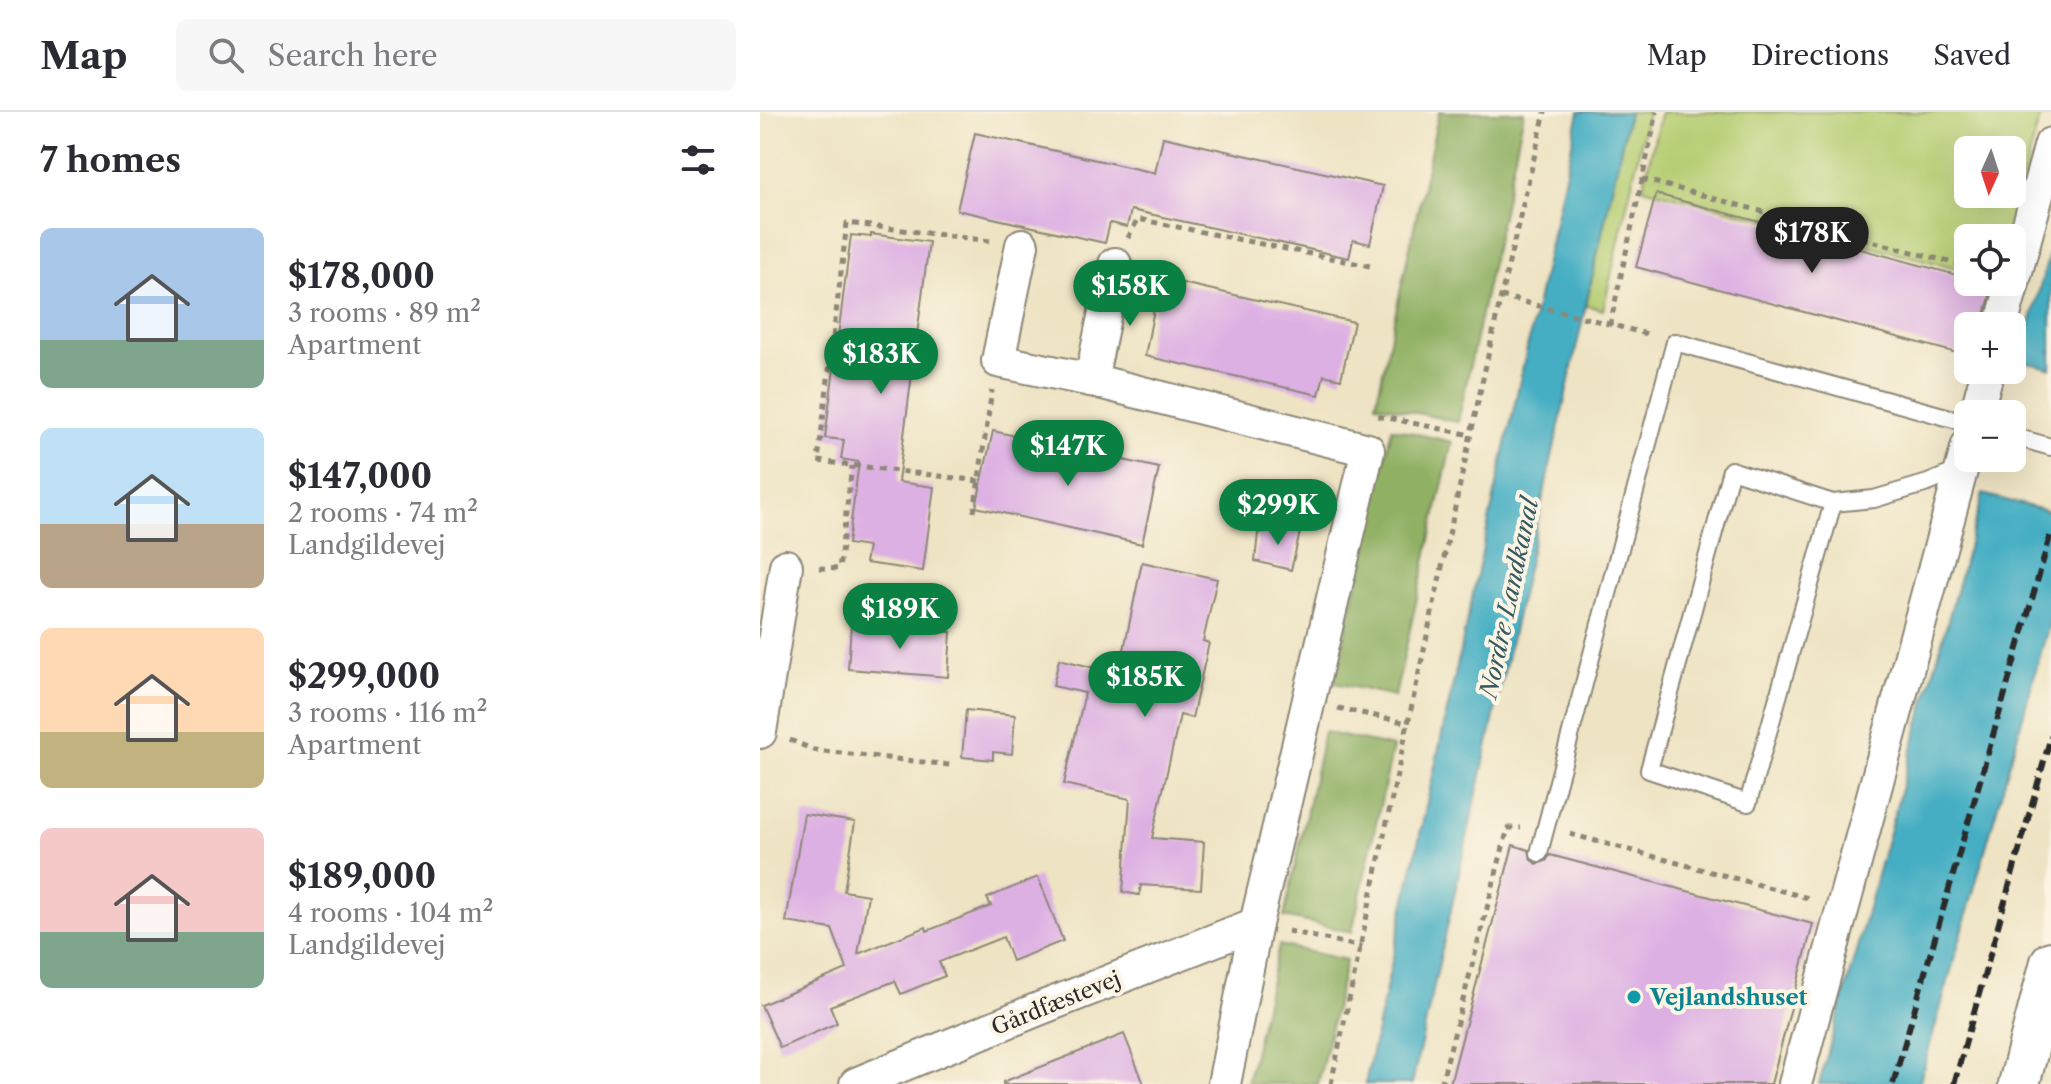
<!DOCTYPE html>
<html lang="en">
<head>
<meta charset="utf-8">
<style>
	:root { --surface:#fff; --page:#f7f7f7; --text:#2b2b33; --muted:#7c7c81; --line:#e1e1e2; --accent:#0b8043 }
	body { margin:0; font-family:"Libre Caslon Text",serif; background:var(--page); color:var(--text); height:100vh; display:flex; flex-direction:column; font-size:30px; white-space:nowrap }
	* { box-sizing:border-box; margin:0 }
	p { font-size:26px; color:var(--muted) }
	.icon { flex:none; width:44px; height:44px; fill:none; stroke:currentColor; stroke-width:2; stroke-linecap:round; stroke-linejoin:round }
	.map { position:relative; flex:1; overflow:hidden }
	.panel { display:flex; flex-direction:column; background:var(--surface); width:760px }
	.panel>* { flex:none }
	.needle { width:52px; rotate:183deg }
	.tools { position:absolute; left:1194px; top:24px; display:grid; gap:16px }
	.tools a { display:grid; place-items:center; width:72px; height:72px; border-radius:12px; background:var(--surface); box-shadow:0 8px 32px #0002; font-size:40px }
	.price { position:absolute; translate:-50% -68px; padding:0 18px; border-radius:28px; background:var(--accent); color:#fff; font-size:26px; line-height:52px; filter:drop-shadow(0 2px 4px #0008) }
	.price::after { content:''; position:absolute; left:50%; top:48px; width:24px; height:18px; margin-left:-12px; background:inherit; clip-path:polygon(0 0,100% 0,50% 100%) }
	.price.selected { background:#222; color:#fff }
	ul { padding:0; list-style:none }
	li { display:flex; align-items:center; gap:24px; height:200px; padding:0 40px }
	li span { display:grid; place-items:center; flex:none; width:224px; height:160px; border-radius:12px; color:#555 }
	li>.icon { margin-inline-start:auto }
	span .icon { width:96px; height:96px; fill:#fffc; stroke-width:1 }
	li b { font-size:34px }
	h2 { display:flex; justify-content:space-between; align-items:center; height:96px; padding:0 40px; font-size:34px }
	header { display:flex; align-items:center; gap:48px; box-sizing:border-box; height:112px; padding:0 40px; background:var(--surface); border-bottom:2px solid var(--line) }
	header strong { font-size:38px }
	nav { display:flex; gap:44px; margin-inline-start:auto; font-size:28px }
	.search { width:560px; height:72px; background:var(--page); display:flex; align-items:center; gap:20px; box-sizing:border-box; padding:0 28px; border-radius:12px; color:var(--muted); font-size:30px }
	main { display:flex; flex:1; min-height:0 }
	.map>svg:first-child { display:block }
	.green { fill:#b5cd72; stroke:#707c4e; stroke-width:2; fill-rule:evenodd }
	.forest { fill:#90b064; stroke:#5e6e48; stroke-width:2 }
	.water { fill:#44aec3; stroke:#386c77; stroke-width:2 }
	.building { fill:#ddb0e3 }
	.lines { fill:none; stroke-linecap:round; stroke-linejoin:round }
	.service-casing { stroke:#8c8777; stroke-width:20 }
	.minor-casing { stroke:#8c8777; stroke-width:36 }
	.tertiary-casing { stroke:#8c8777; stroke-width:44 }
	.path { stroke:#8c8777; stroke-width:5; stroke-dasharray:6 6; stroke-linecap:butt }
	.service { stroke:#fff; stroke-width:16 }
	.minor { stroke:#fff; stroke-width:32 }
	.tertiary { stroke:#fff; stroke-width:40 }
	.rail { stroke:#2b2b2b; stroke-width:6; stroke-dasharray:12 6; stroke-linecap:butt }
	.culture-dot { fill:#0f9aa8; stroke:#fcf5e5; stroke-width:3 }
	.labels { text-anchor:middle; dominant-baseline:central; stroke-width:8; stroke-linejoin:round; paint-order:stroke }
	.culture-label { font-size:22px; font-weight:bold; fill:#0d838f; stroke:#fcf5e5; text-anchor:start }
	.street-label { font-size:22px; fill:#2b2b2b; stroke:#fcf5e5 }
	.water-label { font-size:24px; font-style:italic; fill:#345960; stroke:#fcf5e5 }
</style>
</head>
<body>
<header>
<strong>Map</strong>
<div class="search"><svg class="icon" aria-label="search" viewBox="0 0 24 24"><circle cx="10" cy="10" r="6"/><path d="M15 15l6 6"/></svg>Search here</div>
<nav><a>Map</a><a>Directions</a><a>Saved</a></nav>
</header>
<main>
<section class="panel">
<h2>7 homes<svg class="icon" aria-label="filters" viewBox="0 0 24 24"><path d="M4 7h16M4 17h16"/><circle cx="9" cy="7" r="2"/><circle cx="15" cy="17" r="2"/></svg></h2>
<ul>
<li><span style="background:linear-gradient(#a9c7e8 70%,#7fa58c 0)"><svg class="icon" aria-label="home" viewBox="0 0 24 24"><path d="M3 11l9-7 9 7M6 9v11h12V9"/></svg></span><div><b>$178,000</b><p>3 rooms · 89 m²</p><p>Apartment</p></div></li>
<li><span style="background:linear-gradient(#bfe0f5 60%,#b9a48a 0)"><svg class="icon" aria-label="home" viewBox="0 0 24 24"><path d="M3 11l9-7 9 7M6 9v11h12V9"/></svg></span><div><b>$147,000</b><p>2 rooms · 74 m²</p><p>Landgildevej</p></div></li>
<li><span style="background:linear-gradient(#ffd9b3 65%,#c2b280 0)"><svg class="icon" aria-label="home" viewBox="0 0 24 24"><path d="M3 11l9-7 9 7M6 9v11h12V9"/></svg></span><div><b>$299,000</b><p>3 rooms · 116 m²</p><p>Apartment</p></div></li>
<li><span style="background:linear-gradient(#f6c9c9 65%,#7fa58c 0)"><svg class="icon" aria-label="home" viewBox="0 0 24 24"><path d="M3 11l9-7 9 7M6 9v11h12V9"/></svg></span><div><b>$189,000</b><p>4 rooms · 104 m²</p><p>Landgildevej</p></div></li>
</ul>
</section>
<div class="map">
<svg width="1291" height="972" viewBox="0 0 1291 972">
	<rect width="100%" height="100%" fill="#fcf5e5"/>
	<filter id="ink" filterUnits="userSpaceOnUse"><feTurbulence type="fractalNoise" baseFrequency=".0125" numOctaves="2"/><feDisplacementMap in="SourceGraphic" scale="16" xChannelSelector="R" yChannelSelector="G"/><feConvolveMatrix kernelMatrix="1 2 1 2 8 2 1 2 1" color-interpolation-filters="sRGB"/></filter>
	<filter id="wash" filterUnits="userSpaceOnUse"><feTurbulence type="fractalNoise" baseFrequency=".006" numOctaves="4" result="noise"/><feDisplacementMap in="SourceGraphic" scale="32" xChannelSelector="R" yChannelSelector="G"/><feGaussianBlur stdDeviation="1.8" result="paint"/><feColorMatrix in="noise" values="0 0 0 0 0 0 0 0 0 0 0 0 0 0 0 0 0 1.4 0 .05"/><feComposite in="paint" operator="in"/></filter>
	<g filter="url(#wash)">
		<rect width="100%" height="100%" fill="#eee3c3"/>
		<g class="green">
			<polygon points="869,0 888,0 843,198 826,193"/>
			<path d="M901,0H1281L1247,126H1208V159L883,76ZM1208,38H1252V82H1208Z"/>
		</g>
		<g class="forest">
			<polygon points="679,0 764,0 698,310 616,292"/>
			<polygon points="632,316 692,330 635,584 574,571"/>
			<polygon points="564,620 633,635 592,820 524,805"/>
			<polygon points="519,833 586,848 558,972 487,972"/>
		</g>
		<g class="water">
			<polygon points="819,0 869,0 652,972 605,972"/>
			<polygon points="1291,135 1291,257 1260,248"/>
			<polygon points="1223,382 1291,400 1291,505 1159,972 1059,972"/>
		</g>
		<g id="blocks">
			<g class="building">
				<polygon points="215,21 395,61 403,25 623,74 610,132 593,128 589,146 371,98 367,115 350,111 345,131 197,98"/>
				<polygon points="896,82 1208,166 1208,170 1233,173 1222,214 1208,214 1208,244 876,155"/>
				<polygon points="111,122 169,130 138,370 174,375 163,459 105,451 108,435 88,432 99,350 81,347 84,328 65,326 91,123 111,125"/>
				<polygon points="400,166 594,210 581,267 564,263 559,283 385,244"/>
				<polygon points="233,319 399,356 382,432 216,395"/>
				<polygon points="542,412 531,458 495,449 498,421"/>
				<polygon points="382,450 457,467 443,529 449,531 432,606 420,603 392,726 444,730 441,777 381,773 379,783 363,780 370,687 304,672 325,581 293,574 299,547 359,562"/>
				<polygon points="91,513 191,520 188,565 88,557"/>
				<polygon points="206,598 255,603 252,642 233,640 233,648 202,645"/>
				<polygon points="44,702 95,710 84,779 108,783 98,842 166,815 167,819 231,794 227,786 278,765 303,829 252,849 243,825 179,850 185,864 141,882 135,869 70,894 77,911 20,936 1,893 87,857 72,817 26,810"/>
				<polygon points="753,733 769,738 771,748 777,752 786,749 790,743 1053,812 1011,972 690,972"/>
				<polygon points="364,922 384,972 243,972 243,970"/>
			</g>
		</g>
	</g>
	<g filter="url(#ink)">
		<use href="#blocks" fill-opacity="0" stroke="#8c8777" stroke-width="2"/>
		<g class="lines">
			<g class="service-casing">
				<g id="service">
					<polyline points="1252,324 1291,335"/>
					<polyline points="1073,391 988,691 889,658 971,358 1073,391 1114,387 1168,371 1200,358"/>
					<polyline points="779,741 915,230 1208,311"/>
				</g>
			</g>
			<g class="minor-casing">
				<g id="minor">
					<polyline points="262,133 238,249 331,268 608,338 496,812 464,972"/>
					<polyline points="1241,214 1291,32"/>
					<polyline points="331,268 355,152"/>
					<polyline points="1216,302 1228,258"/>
					<polyline points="0,620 26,454"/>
					<polyline points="96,972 276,898 496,812"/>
					<polyline points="1035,972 1208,333"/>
				</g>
			</g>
			<g class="tertiary-casing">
				<polyline id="tertiary" points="1259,972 1291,850"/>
			</g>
			<g class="path">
				<polyline points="882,67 1208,155"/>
				<polyline points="368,126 378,107 610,154"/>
				<polyline points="741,184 891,223"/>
				<polyline points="850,213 897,0"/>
				<polyline points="618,304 711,323"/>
				<polyline points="219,369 58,349 87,111 230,129"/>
				<polyline points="214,400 232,278"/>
				<polyline points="59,456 79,457 92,354"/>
				<polyline points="578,596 648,611 741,184 785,0"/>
				<polyline points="30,628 54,638 190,653"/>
				<polyline points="810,722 1052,787"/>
				<polyline points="528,819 602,835"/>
				<polyline points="571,972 648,611"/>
				<polyline points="681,972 748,716 761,716"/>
			</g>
			<use href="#service" class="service"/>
			<use href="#minor" class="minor"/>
			<use href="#tertiary" class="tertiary"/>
			<g class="rail">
				<polyline points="1133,972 1291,421"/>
				<polyline points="1194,972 1291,624"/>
			</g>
		</g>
	</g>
	<circle class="culture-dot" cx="874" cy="885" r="8"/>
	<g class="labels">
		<g class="culture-label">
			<text x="890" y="885">Vejlandshuset</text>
		</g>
		<g class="street-label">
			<text transform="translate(296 891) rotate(-22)">Gårdfæstevej</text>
		</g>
		<g class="water-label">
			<text transform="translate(749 486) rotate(-78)">Nordre Landkanal</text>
		</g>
	</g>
</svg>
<div class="tools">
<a><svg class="needle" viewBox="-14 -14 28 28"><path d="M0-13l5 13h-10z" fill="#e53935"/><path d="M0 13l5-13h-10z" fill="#7c7c81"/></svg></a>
<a><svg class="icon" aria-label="locate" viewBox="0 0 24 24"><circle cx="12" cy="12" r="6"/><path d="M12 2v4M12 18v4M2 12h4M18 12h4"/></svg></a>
<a>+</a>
<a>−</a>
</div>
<b class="price selected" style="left:1052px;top:163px">$178K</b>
<b class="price" style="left:370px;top:216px">$158K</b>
<b class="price" style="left:121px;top:284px">$183K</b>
<b class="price" style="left:308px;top:376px">$147K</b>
<b class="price" style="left:518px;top:435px">$299K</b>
<b class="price" style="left:140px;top:539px">$189K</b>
<b class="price" style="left:385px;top:607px">$185K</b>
</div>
</main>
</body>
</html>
